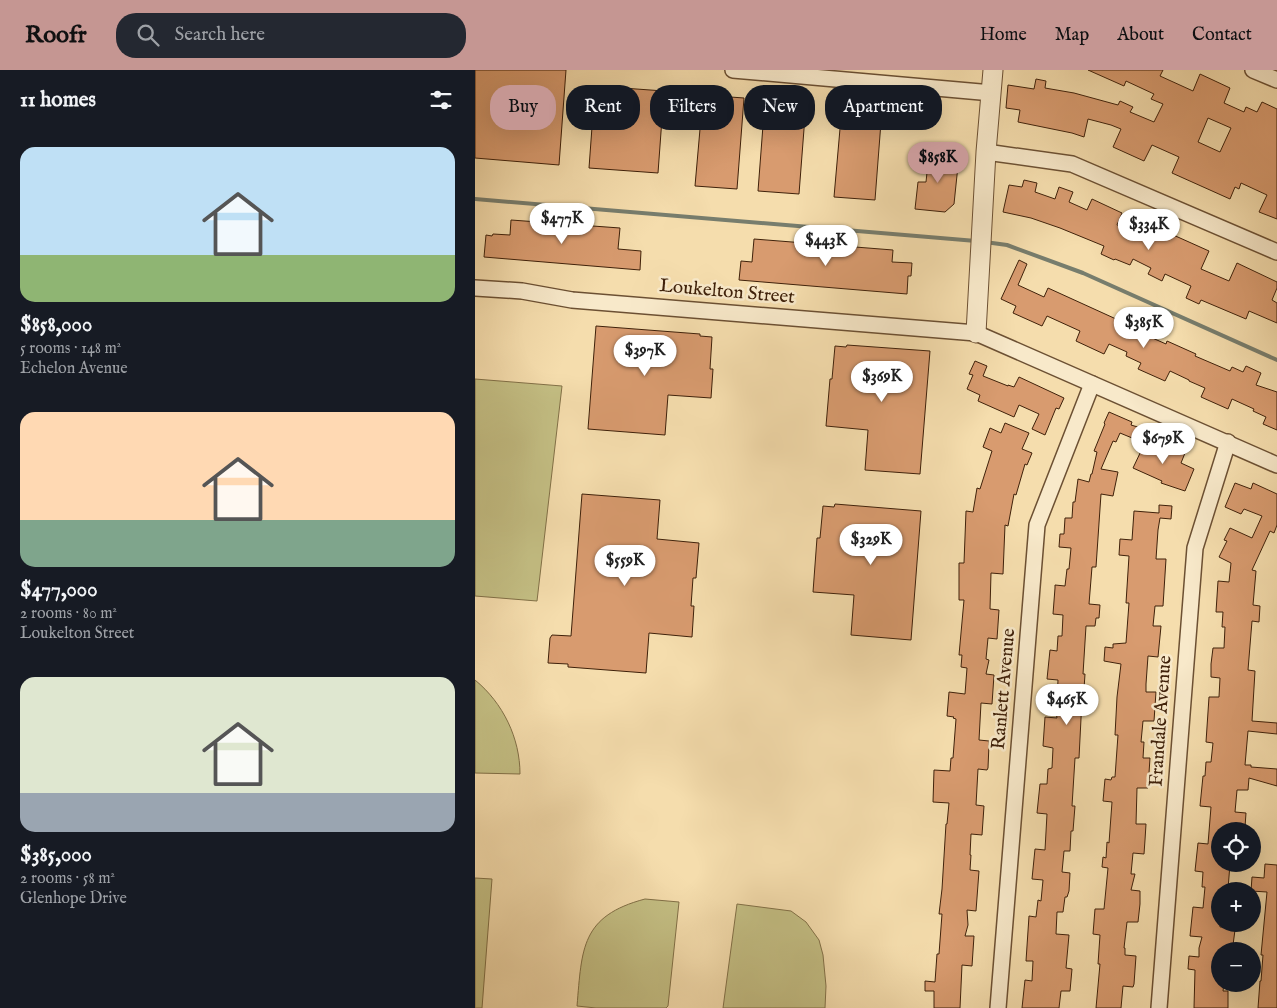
<!DOCTYPE html>
<html lang="en">
<head>
<meta charset="utf-8">
<style>
	:root { --surface:#171b24; --page:#242831; --text:#f1f3f6; --muted:#9ea1a6; --accent:#c59692 }
	body { margin:0; font-family:"IM FELL English",serif; background:var(--page); color:var(--text); height:100vh; display:flex; flex-direction:column; font-size:19px; white-space:nowrap }
	* { box-sizing:border-box; margin:0 }
	p { font-size:16px; color:var(--muted) }
	.icon { flex:none; width:28px; height:28px; fill:none; stroke:currentColor; stroke-width:2; stroke-linecap:round; stroke-linejoin:round }
	.map { position:relative; flex:1; overflow:hidden }
	.side { display:flex; flex-direction:column; background:var(--surface); width:475px }
	.side>* { flex:none }
	.hud { position:absolute; left:15px; top:15px; width:475px; height:45px; display:flex; gap:10px }
	.fabs { position:absolute; left:736px; top:752px; display:grid; gap:10px }
	.fabs a { display:grid; place-items:center; width:50px; height:50px; border-radius:50%; background:var(--surface); box-shadow:0 5px 20px #0002; font-size:25px }
	.price { position:absolute; translate:-50% -42px; padding:0 11px; border-radius:18px; background:#fff; color:#222; font-size:16px; line-height:32px; filter:drop-shadow(0 1px 2px #0008) }
	.price::after { content:''; position:absolute; left:50%; top:30px; width:15px; height:11px; margin-left:-8px; background:inherit; clip-path:polygon(0 0,100% 0,50% 100%) }
	.price.current { background:var(--accent); color:#111 }
	ul { padding:0; list-style:none }
	li { display:grid; align-content:center; gap:10px; height:265px; padding:0 20px }
	li span { display:grid; place-items:center; height:155px; border-radius:15px; color:#555 }
	li>.icon { margin-inline-start:auto }
	span .icon { width:90px; height:90px; fill:#fffc; stroke-width:1 }
	li b { font-size:21px }
	h2 { display:flex; justify-content:space-between; align-items:center; height:60px; padding:0 20px; font-size:21px }
	.tag { padding:0 18px; border-radius:20px; background:var(--surface); box-shadow:0 5px 20px #0002; font-size:18px; line-height:45px }
	.tag.current { background:var(--accent); color:#111 }
	header { display:flex; align-items:center; gap:30px; box-sizing:border-box; height:70px; padding:0 25px; background:var(--accent); color:#111 }
	header strong { font-size:24px }
	nav { display:flex; gap:28px; margin-inline-start:auto; font-size:18px }
	.search { width:350px; height:45px; background:var(--page); display:flex; align-items:center; gap:12px; box-sizing:border-box; padding:0 18px; border-radius:20px; color:var(--muted); font-size:19px }
	main { display:flex; flex:1; min-height:0 }
	.map>svg:first-child { display:block }
	.green { fill:#c4bf84; stroke:#827047 }
	.lines { fill:none; stroke-linecap:round; stroke-linejoin:round }
	.stream { stroke:#777d6d; stroke-width:4 }
	.building { fill:#d89b6f; stroke:#3f210a; fill-rule:evenodd }
	.minor-casing { stroke:#6c5033; stroke-width:18 }
	.tertiary-casing { stroke:#6c5033; stroke-width:21 }
	.minor { stroke:#f8e9ca; stroke-width:15 }
	.tertiary { stroke:#f8e9ca; stroke-width:19 }
	.labels { text-anchor:middle; dominant-baseline:central; stroke-width:5; stroke-linejoin:round; paint-order:stroke }
	.street-label { font-size:19px; fill:#3f210a; stroke:#f8e9ca }
</style>
</head>
<body>
<header>
<strong>Roofr</strong>
<div class="search"><svg class="icon" aria-label="search" viewBox="0 0 24 24"><circle cx="10" cy="10" r="6"/><path d="M15 15l6 6"/></svg>Search here</div>
<nav><a>Home</a><a>Map</a><a>About</a><a>Contact</a></nav>
</header>
<main>
<section class="side">
<h2>11 homes<svg class="icon" aria-label="filters" viewBox="0 0 24 24"><path d="M4 7h16M4 17h16"/><circle cx="9" cy="7" r="2"/><circle cx="15" cy="17" r="2"/></svg></h2>
<ul>
<li><span style="background:linear-gradient(#bfe0f5 70%,#8fb573 0)"><svg class="icon" aria-label="home" viewBox="0 0 24 24"><path d="M3 11l9-7 9 7M6 9v11h12V9"/></svg></span><div><b>$858,000</b><p>5 rooms · 148 m²</p><p>Echelon Avenue</p></div></li>
<li><span style="background:linear-gradient(#ffd9b3 70%,#7fa58c 0)"><svg class="icon" aria-label="home" viewBox="0 0 24 24"><path d="M3 11l9-7 9 7M6 9v11h12V9"/></svg></span><div><b>$477,000</b><p>2 rooms · 80 m²</p><p>Loukelton Street</p></div></li>
<li><span style="background:linear-gradient(#dfe7d0 75%,#9aa5b1 0)"><svg class="icon" aria-label="home" viewBox="0 0 24 24"><path d="M3 11l9-7 9 7M6 9v11h12V9"/></svg></span><div><b>$385,000</b><p>2 rooms · 58 m²</p><p>Glenhope Drive</p></div></li>
</ul>
</section>
<div class="map">
<svg width="802" height="938" viewBox="0 0 802 938">
	<rect width="100%" height="100%" fill="#f5ddad"/>
	<filter id="stains"><feTurbulence type="fractalNoise" baseFrequency=".004" numOctaves="4"/><feColorMatrix values="0 0 0 0 .2 0 0 0 0 .09 0 0 0 0 .02 0 0 0 .5 -.17"/></filter>
	<radialGradient id="worn" r=".72"><stop offset=".6" stop-color="#630" stop-opacity="0"/><stop offset="1" stop-color="#630" stop-opacity=".3"/></radialGradient>
	<g class="green">
		<polygon points="0,309 87,316 62,531 0,526"/>
		<path d="M0,610C28,633 45,668 45,704L0,703Z"/>
		<polygon points="0,808 17,809 7,938 0,938"/>
		<path d="M170,829L204,832L193,936L191,938H121L102,936C107,878 106,846 170,829Z"/>
		<polygon points="262,834 316,841 331,852 344,870 348,885 351,916 350,938 248,938"/>
	</g>
	<g class="lines">
		<g class="stream">
			<polyline points="0,129 501,171"/>
			<polyline points="510,172 532,175 608,203 802,290"/>
		</g>
	</g>
	<g class="building">
		<polygon points="0,0 91,0 84,95 0,88"/>
		<path d="M613,0H688L685,6L718,21L725,4L755,18L749,33L769,42L771,37L782,42L787,32L802,39V149L784,142L792,125L766,113L764,119L760,117L755,129L697,103L704,87L677,75L669,91L638,77L646,59L636,55L613,49L609,67L597,63L543,52L545,40L531,38L533,15L559,19L561,9L571,11L570,18L599,23L643,35L645,31L658,37L655,42L679,52L688,34L676,29L679,24L651,11L649,16ZM733,48L756,58L745,82L723,72Z"/>
		<polygon points="120,16 189,21 183,103 114,98"/>
		<polygon points="228,25 269,28 262,119 220,116"/>
		<polygon points="290,29 331,33 324,124 283,121"/>
		<polygon points="367,36 407,39 400,130 359,127"/>
		<polygon points="454,83 484,86 479,134 470,142 440,139 443,112 451,112"/>
		<polygon points="549,110 562,113 560,122 580,129 584,117 598,122 594,132 612,140 617,129 647,143 642,155 671,167 676,155 734,181 726,199 754,211 762,193 802,212 802,218 797,230 802,233 802,253 774,241 771,249 726,230 724,234 711,228 716,216 690,204 687,211 673,204 676,198 658,189 655,195 640,189 639,190 626,184 629,176 585,158 556,148 528,142 534,115 547,117"/>
		<polygon points="36,150 145,158 143,179 166,181 165,200 9,187 11,165 17,166 18,164 35,165"/>
		<polygon points="279,169 418,180 417,192 437,193 436,206 433,206 432,224 264,210 266,191 277,192"/>
		<polygon points="544,190 552,194 543,215 569,227 573,218 652,254 658,257 657,259 691,274 692,271 721,284 720,286 755,301 757,297 768,302 771,296 786,303 781,315 802,322 802,360 788,354 791,347 778,341 779,339 757,329 753,339 726,327 730,318 714,311 714,310 695,301 690,311 663,299 666,293 651,286 652,282 634,274 629,284 601,271 605,261 572,246 567,256 538,243 541,236 526,229"/>
		<polygon points="121,256 225,264 225,266 237,267 235,299 238,299 236,328 193,325 190,365 113,359"/>
		<polygon points="372,275 455,281 445,404 390,400 393,360 351,356 355,309 357,309 360,276 371,277"/>
		<polygon points="500,291 512,296 508,306 533,316 533,315 539,317 544,307 589,328 584,339 581,338 570,365 557,359 564,344 544,335 539,347 503,331 505,325 492,319 498,305 494,304"/>
		<polygon points="634,342 657,352 656,355 666,358 662,370 645,363 641,372 638,371 626,399 643,402 638,426 626,424 621,497 617,497 614,534 625,535 624,548 621,548 620,556 611,556 608,604 610,604 609,619 615,619 614,629 607,629 604,688 600,688 597,736 600,736 598,761 596,761 595,781 589,781 587,802 595,803 594,821 592,827 590,827 588,842 582,842 581,864 594,865 591,898 597,899 595,921 586,921 584,938 547,938 550,910 557,911 558,891 551,891 554,846 561,847 563,830 566,831 568,810 557,809 560,779 570,780 572,744 562,743 565,714 572,714 573,699 577,698 578,678 568,676 570,647 582,648 580,636 582,631 583,610 572,609 575,580 582,581 583,566 587,566 588,545 578,544 580,518 580,515 590,516 592,499 594,499 596,478 584,477 585,464 589,464 590,448 597,448 598,432 600,432 603,409 614,412 616,404 617,404 622,382 619,381 630,354 629,353"/>
		<polygon points="530,353 554,363 547,379 557,383 552,395 550,394 541,425 539,424 533,456 530,455 528,504 516,503 515,539 524,540 522,569 513,568 511,589 514,590 511,604 519,605 517,634 506,633 504,670 514,671 514,674 513,698 512,700 503,699 501,735 509,736 507,765 496,764 495,785 496,785 495,800 504,801 501,841 492,840 493,855 490,866 499,866 497,896 487,895 485,938 459,938 459,921 450,921 450,911 460,912 462,884 464,884 467,844 464,844 467,819 471,754 472,754 474,733 458,732 459,700 475,701 476,688 478,688 481,649 478,648 479,647 472,646 474,622 490,624 492,598 486,597 487,585 484,585 489,530 484,530 484,493 489,493 491,441 498,442 502,418 505,419 517,381 508,377 515,358 526,363"/>
		<polygon points="668,364 680,369 676,379 696,381 698,377 710,383 706,393 719,399 710,421 686,413 687,411 658,398 667,379 672,379 663,375"/>
		<polygon points="760,413 776,419 778,413 802,424 802,455 799,463 795,461 777,500 781,501 778,535 785,536 784,552 777,551 773,600 780,601 777,651 802,653 802,664 773,661 770,695 776,695 776,697 802,699 802,716 774,708 773,720 762,720 760,742 771,743 770,757 759,756 759,761 745,761 745,794 755,794 753,819 745,819 745,857 756,857 756,860 760,860 758,875 750,877 750,881 745,881 745,914 749,914 748,921 753,921 753,938 719,938 720,900 713,899 714,886 724,887 724,878 727,867 715,866 718,837 728,838 730,817 727,817 728,802 720,801 723,773 733,774 736,737 725,736 728,706 730,706 731,692 736,692 738,673 731,672 734,627 744,627 745,608 736,607 736,594 738,578 749,578 750,557 747,557 748,542 741,542 743,511 754,512 756,493 744,487 752,471 749,470 755,458 777,468 787,446 769,439 766,444 750,437"/>
		<polygon points="107,424 185,430 182,469 224,473 221,508 218,508 216,536 219,536 217,567 174,563 171,603 93,597 93,594 73,593 75,568 77,565 96,566"/>
		<polygon points="360,434 446,441 436,570 376,565 379,525 338,522 342,468 345,468 348,436 359,437"/>
		<polygon points="684,435 697,436 696,449 685,448 683,460 681,489 691,489 688,536 680,536 678,556 686,556 683,587 673,586 671,614 671,622 681,622 679,651 668,651 666,672 669,672 668,688 675,688 673,718 662,718 661,754 671,754 670,770 669,784 658,783 656,804 660,804 656,820 665,821 665,834 663,852 652,852 649,878 650,878 650,885 661,886 659,914 658,917 648,916 646,938 621,938 625,894 623,894 625,865 618,864 620,839 629,839 633,798 627,797 628,787 631,788 632,772 634,773 637,732 628,731 630,709 636,710 637,707 640,707 643,665 640,665 642,627 646,594 629,591 630,577 638,578 638,574 651,573 654,533 651,533 654,486 644,485 645,469 657,470 659,441 684,443"/>
		<polygon points="790,794 802,795 802,938 783,938 785,911 786,911 788,885 786,885 792,822 776,821 777,807 789,808"/>
	</g>
	<g class="lines">
		<g class="minor-casing">
			<g id="minor">
				<polyline points="258,0 517,23"/>
				<polyline points="778,0 802,10"/>
				<polyline points="511,82 597,94 802,182"/>
				<polyline points="0,218 47,221 97,230 501,263 802,395"/>
				<polyline points="523,938 562,455 617,314"/>
				<polyline points="684,938 720,478 753,372"/>
			</g>
		</g>
		<g class="tertiary-casing">
			<polyline id="tertiary" points="501,263 511,82 518,0"/>
		</g>
		<use href="#minor" class="minor"/>
		<use href="#tertiary" class="tertiary"/>
	</g>
	<g class="labels">
		<g class="street-label">
			<text transform="translate(252 222) rotate(5)">Loukelton Street</text>
			<text transform="translate(529 619) rotate(-85)">Ranlett Avenue</text>
			<text transform="translate(686 651) rotate(-86)">Frandale Avenue</text>
		</g>
	</g>
	<rect width="100%" height="100%" filter="url(#stains)"/>
	<rect width="100%" height="100%" fill="url(#worn)"/>
</svg>
<div class="fabs">
<a><svg class="icon" aria-label="locate" viewBox="0 0 24 24"><circle cx="12" cy="12" r="6"/><path d="M12 2v4M12 18v4M2 12h4M18 12h4"/></svg></a>
<a>+</a>
<a>−</a>
</div>
<b class="price current" style="left:463px;top:114px">$858K</b>
<b class="price" style="left:87px;top:175px">$477K</b>
<b class="price" style="left:674px;top:181px">$334K</b>
<b class="price" style="left:351px;top:197px">$443K</b>
<b class="price" style="left:669px;top:279px">$385K</b>
<b class="price" style="left:170px;top:307px">$397K</b>
<b class="price" style="left:407px;top:333px">$369K</b>
<b class="price" style="left:688px;top:395px">$679K</b>
<b class="price" style="left:396px;top:496px">$329K</b>
<b class="price" style="left:150px;top:517px">$559K</b>
<b class="price" style="left:592px;top:656px">$465K</b>
<div class="hud">
<a class="tag current">Buy</a>
<a class="tag">Rent</a>
<a class="tag">Filters</a>
<a class="tag">New</a>
<a class="tag">Apartment</a>
</div>
</div>
</main>
</body>
</html>
